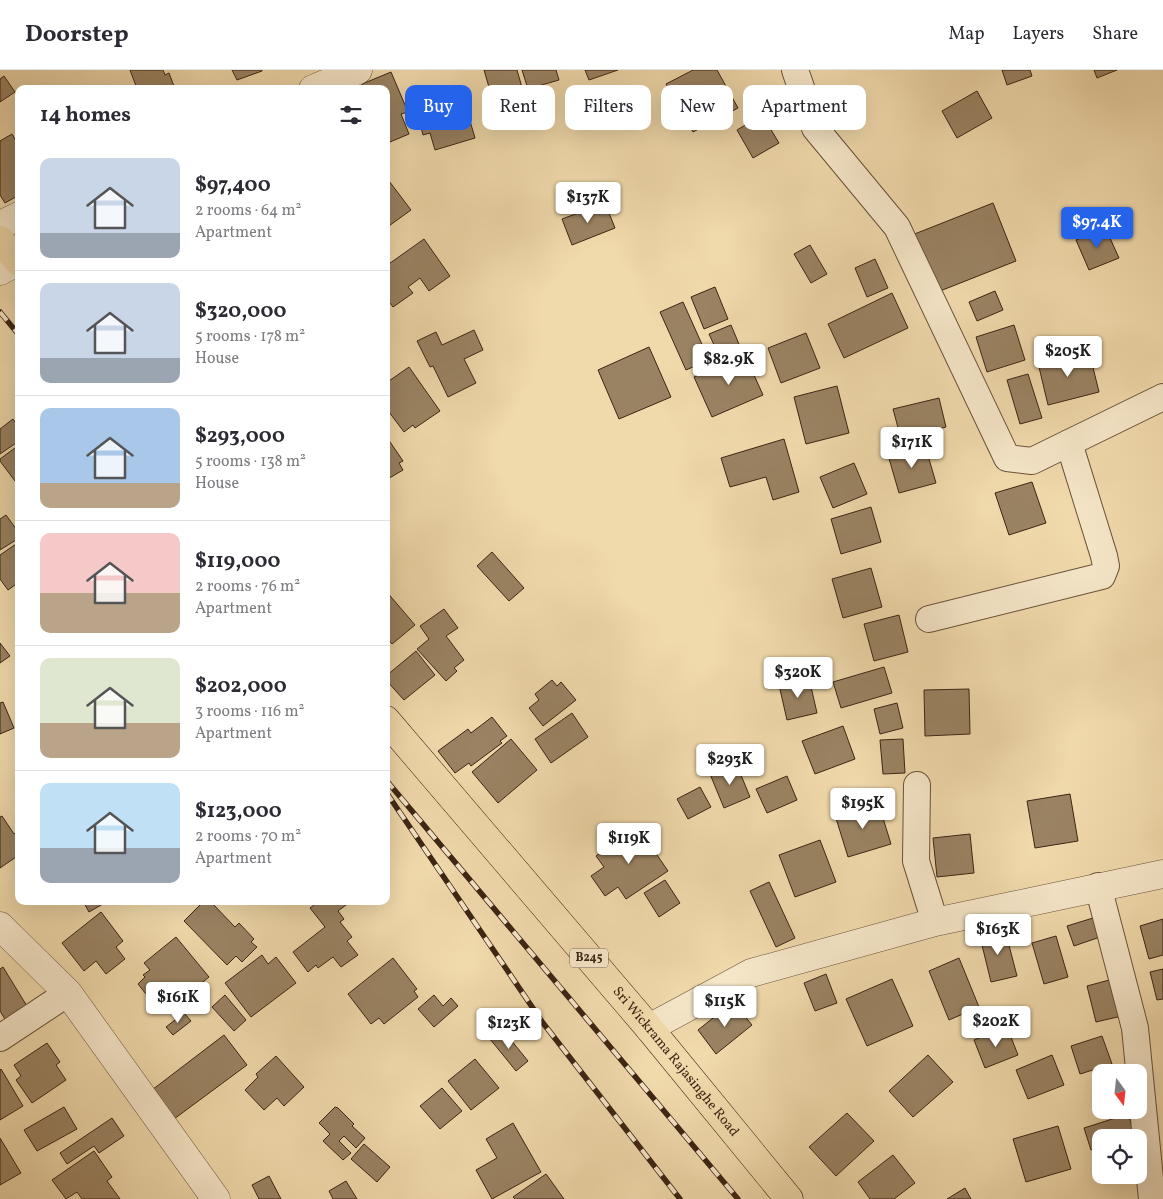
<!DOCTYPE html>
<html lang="en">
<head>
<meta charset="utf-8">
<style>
	:root { --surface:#fff; --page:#f2f2f3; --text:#2b2b33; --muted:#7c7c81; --line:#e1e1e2; --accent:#2563eb }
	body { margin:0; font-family:Vollkorn,serif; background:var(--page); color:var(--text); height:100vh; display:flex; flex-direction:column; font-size:19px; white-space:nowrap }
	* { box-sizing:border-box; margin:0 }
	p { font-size:16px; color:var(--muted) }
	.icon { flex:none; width:28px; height:28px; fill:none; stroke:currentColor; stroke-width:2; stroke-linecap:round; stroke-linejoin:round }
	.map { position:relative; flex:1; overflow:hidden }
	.drawer { position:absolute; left:15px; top:15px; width:375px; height:820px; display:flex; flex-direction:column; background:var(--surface); border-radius:10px; box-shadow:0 5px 20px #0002 }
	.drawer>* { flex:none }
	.top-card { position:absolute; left:405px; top:15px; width:475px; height:45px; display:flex; gap:10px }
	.needle { width:32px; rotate:165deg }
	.fabs { position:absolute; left:1092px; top:994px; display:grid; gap:10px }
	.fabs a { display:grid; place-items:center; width:55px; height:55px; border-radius:10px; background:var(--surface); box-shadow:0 5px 20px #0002; font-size:25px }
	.price { position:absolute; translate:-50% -42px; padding:0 11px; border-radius:5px; background:#fff; color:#222; font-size:16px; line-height:32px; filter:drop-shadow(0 1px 2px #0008) }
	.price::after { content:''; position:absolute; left:50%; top:30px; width:15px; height:11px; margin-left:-8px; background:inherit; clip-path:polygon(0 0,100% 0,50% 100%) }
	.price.current { background:var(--accent); color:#fff }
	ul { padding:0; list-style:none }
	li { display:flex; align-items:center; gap:15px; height:125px; padding:0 25px }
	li+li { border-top:1px solid var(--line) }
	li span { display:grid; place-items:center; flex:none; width:140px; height:100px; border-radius:10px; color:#555 }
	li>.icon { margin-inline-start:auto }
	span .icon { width:60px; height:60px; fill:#fffc; stroke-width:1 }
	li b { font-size:21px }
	h2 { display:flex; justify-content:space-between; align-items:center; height:60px; padding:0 25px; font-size:21px }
	.tag { padding:0 18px; border-radius:10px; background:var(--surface); box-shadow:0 5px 20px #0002; font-size:18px; line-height:45px }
	.tag.current { background:var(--accent); color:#fff }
	header { display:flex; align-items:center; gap:30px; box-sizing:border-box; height:70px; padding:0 25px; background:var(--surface); border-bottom:1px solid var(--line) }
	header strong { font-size:24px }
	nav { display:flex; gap:28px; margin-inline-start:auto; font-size:18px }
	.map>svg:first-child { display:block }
	.building { fill:#9a8363; stroke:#3c2514 }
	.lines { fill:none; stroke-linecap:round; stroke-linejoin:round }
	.minor-casing { stroke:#69523a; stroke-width:28 }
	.tertiary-casing { stroke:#69523a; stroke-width:29 }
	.primary-casing { stroke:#3c2514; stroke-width:29 }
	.minor { stroke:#f5e6c8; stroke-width:26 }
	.tertiary { stroke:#f5e6c8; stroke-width:28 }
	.primary { stroke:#f0d9ab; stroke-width:28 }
	.rail-casing { stroke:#3c2514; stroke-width:5.5 }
	.rail { stroke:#f5e6c8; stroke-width:4; stroke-dasharray:11; stroke-linecap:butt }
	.labels { text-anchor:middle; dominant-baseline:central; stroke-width:4; stroke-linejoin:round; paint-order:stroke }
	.shield { fill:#f5e6c8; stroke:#745f4a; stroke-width:1 }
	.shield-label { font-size:12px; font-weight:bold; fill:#3c2514 }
	.street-label { font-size:14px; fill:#3c2514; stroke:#f5e6c8 }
</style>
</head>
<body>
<header>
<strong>Doorstep</strong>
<nav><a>Map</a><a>Layers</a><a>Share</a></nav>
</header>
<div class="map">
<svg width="1163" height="1129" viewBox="0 0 1163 1129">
	<rect width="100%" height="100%" fill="#f0d9ab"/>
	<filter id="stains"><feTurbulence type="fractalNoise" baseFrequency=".004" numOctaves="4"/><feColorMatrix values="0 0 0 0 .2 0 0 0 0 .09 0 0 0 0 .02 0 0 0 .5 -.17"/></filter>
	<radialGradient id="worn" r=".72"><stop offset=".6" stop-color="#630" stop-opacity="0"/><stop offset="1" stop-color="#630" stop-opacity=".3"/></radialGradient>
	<g class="building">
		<polygon points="130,0 163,0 165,5 169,3 175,19 127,19 136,16"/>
		<polygon points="232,0 262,0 262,1 237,10"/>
		<polygon points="484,0 517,0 525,28 495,38"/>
		<polygon points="522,0 556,0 559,10 528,19"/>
		<polygon points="585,0 618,0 589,10"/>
		<polygon points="693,0 717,0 738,38 693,62 666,14"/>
		<polygon points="1002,0 1030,0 1032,6 1007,15"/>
		<polygon points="1094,0 1117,0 1097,8"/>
		<polygon points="391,2 408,42 401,44 409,64 390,72 386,62 386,19 364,19 362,14"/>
		<polygon points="4,6 15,22 0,32 0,9"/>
		<polygon points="977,21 992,48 957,68 942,41"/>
		<polygon points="445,23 452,48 468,44 475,68 435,80 430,63 423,65 414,32"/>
		<polygon points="762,45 779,73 753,88 737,60"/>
		<polygon points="12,64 19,76 19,125 5,133 0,125 0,71"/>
		<polygon points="386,107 411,140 386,158"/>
		<polygon points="605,133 615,158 572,175 562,149"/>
		<polygon points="993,133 1016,191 935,223 912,165"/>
		<polygon points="1105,157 1119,188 1089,200 1076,170"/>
		<polygon points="424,169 450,206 429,221 420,208 408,217 413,223 393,237 386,228 386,196"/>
		<polygon points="810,175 827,204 811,213 794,184"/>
		<polygon points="875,189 888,218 867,227 855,198"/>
		<polygon points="715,217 728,249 704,259 691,227"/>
		<polygon points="995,221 1003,240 977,251 969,232"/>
		<polygon points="892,223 908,258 844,288 828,254"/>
		<polygon points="683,232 709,290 686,300 660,242"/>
		<polygon points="731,255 741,279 720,288 709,264"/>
		<polygon points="1014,255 1025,290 987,302 976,267"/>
		<polygon points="474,260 483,280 464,289 476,313 448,327 433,296 430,297 417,271 436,262 442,275"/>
		<polygon points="806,263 820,298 781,313 768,278"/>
		<polygon points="649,277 671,327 619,349 598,300"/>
		<polygon points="1089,281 1099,322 1048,335 1038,293"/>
		<polygon points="745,285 763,325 712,347 694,307"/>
		<polygon points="409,297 440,341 415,358 413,355 404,362 386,338 386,313"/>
		<polygon points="1028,304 1042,348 1020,354 1007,310"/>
		<polygon points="837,316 849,363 806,374 794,327"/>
		<polygon points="939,328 946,357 901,369 893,339"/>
		<polygon points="13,349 19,358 19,371 0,384 0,359"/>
		<polygon points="386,366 403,391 399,393 403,400 386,410"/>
		<polygon points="784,369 799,422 773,430 766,407 730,417 721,388"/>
		<polygon points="19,375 19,414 18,415 0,391 0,389"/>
		<polygon points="925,375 936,413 899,423 888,385"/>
		<polygon points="854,393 867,424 833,438 820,407"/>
		<polygon points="1032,412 1046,453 1009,465 995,423"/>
		<polygon points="871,437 881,472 841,484 831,449"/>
		<polygon points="6,445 19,463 19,468 0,480 0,449"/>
		<polygon points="19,472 19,512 8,520 0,509 0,485"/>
		<polygon points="492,482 524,518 509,531 477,496"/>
		<polygon points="871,498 882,537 843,548 832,509"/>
		<polygon points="386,521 415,555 392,574 386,567"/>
		<polygon points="444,539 458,558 446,566 464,590 454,598 457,601 446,611 417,579 429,569 420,556"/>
		<polygon points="899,545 908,582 874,591 864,554"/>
		<polygon points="0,573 10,586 0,593"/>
		<polygon points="416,581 435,605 404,630 386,610 386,606"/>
		<polygon points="884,597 892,623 841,638 833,612"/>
		<polygon points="809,608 817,643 787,650 779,615"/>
		<polygon points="552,610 557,616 561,612 576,630 543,656 529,638 539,630 535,624"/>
		<polygon points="969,619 970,664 925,666 924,620"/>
		<polygon points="3,632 14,658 0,664 0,633"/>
		<polygon points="897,633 903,658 880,664 874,639"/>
		<polygon points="572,643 588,667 551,693 535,669"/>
		<polygon points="492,647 507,666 500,671 502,673 471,696 469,693 455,703 438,681 468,659 471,663"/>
		<polygon points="843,656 855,689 815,704 802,671"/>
		<polygon points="511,669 537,700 498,733 472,702"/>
		<polygon points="903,669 905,703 883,704 880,670"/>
		<polygon points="736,693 750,727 724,738 710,704"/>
		<polygon points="787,706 797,730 767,743 756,719"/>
		<polygon points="700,717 711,737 688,749 677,729"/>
		<polygon points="1070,724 1078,771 1035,778 1027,731"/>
		<polygon points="878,732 891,774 848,787 835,745"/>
		<polygon points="2,746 14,764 19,761 19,785 0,798 0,747"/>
		<polygon points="638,757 668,801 626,829 618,817 605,826 591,806 604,797 596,786"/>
		<polygon points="970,764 974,803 937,807 933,768"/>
		<polygon points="820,770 836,812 795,827 779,785"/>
		<polygon points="665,810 680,833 659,847 644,823"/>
		<polygon points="769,812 795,868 776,877 750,821"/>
		<polygon points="83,831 108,831 89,842"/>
		<polygon points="204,831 210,831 235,857 239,853 254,869 251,872 257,877 242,892 236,886 227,895 184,851"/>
		<polygon points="319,831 350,832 338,841 344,849 340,852 352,867 347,871 358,885 341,897 333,887 318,898 316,895 308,902 293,882 325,857 310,838"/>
		<polygon points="101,842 123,871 116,877 125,889 106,904 96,891 84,901 62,873"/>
		<polygon points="1093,848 1100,867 1074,876 1067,856"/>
		<polygon points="1163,849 1163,885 1149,889 1140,856"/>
		<polygon points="1005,860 1017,906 991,912 980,867"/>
		<polygon points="1056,866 1068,907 1044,914 1032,873"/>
		<polygon points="176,867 209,907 171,938 162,928 154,934 138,914 145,907 143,905 150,900 144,893"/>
		<polygon points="262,885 268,894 276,887 296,913 251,947 225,913"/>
		<polygon points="393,888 417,919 414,921 418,927 384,954 379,948 371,954 348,924"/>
		<polygon points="959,888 979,937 949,950 929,901"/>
		<polygon points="3,897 30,941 8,954 0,941 0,899"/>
		<polygon points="1163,899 1163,929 1157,930 1150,902"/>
		<polygon points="826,904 837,933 815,941 804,913"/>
		<polygon points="892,909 913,956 867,976 846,929"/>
		<polygon points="1113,909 1122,946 1096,952 1087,916"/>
		<polygon points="225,925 246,950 234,961 212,937"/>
		<polygon points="434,925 443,936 451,928 458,936 434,957 418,939"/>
		<polygon points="733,932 752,955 716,984 698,960"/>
		<polygon points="184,943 191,951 173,965 166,957"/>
		<polygon points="1007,957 1018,985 985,998 974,970"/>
		<polygon points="502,959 528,991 516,1001 490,969"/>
		<polygon points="224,965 247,995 174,1049 152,1020"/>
		<polygon points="1102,966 1112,994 1080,1004 1071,976"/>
		<polygon points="47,973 60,992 56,995 66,1010 32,1033 16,1010 21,1006 14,995"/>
		<polygon points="928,985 953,1012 913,1047 889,1021"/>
		<polygon points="1052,985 1064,1015 1028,1029 1016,1000"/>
		<polygon points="276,986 304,1017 284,1036 277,1028 264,1040 245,1020 258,1007 256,1004"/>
		<polygon points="475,989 499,1018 471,1040 448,1011"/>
		<polygon points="1,999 23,1036 0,1050 0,1000"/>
		<polygon points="442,1018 462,1041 440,1059 420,1036"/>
		<polygon points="64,1037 77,1059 37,1081 24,1060"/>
		<polygon points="335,1037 338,1038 354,1054 352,1056 365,1068 356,1078 344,1066 339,1071 351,1083 343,1090 323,1071 330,1064 319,1053"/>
		<polygon points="847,1043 874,1071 836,1106 809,1077"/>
		<polygon points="1128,1044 1135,1066 1101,1068 1101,1077 1091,1080 1084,1058"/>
		<polygon points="112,1048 124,1066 99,1083 94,1076 67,1094 60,1083"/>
		<polygon points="513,1053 541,1102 492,1129 476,1100 497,1088 486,1069"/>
		<polygon points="1058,1056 1071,1099 1026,1112 1013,1069"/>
		<polygon points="0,1068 21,1103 0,1115"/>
		<polygon points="364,1074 390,1097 377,1112 351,1089"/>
		<polygon points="94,1081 112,1107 107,1111 120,1129 82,1129 77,1122 66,1129 52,1110"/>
		<polygon points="893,1085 915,1113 894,1129 870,1129 858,1112"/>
		<polygon points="546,1104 564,1129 515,1129 513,1127"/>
		<polygon points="269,1106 281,1129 259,1129 252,1115"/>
		<polygon points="346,1111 357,1129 333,1129 329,1121"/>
		<polygon points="965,1118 971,1129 947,1129"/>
	</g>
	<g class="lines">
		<g class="minor-casing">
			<g id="minor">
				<polyline points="795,0 815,58 897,157 1007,388 1032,391 1163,327"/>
				<polyline points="929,549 1102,506 1106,496 1104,486 1069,373"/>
				<polyline points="917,715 916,791 935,852"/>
				<polyline points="1098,816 1135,958 1152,1129"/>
				<polyline points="0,968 68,923"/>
			</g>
		</g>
		<g class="tertiary-casing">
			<g id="tertiary">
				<polyline points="313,19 358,0"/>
				<polyline points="0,155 19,146"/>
				<polyline points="0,201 19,191"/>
				<polyline points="0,856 68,923 216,1129"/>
				<polyline points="649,958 751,903 935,852 1163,804"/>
			</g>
		</g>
		<g class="primary-casing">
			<g id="primary">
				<polyline points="0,170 19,192"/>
				<path id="s1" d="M386,650L649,958L789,1129"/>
			</g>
		</g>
		<use href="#minor" class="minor"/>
		<use href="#tertiary" class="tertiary"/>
		<use href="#primary" class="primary"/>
		<g class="rail-casing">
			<g id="rail">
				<polyline points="0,242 19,265"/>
				<polyline points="386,710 738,1129"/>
				<polyline points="386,722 543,953 680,1129"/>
			</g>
		</g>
		<use href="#rail" class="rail"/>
	</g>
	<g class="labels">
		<rect class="shield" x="570" y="878.5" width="38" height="19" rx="4"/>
		<g class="shield-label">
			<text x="589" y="888">B245</text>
		</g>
		<g class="street-label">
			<text stroke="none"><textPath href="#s1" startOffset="448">Sri Wickrama Rajasinghe Road</textPath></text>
		</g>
	</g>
	<rect width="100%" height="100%" filter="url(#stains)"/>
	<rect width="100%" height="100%" fill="url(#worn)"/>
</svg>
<div class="fabs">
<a><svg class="needle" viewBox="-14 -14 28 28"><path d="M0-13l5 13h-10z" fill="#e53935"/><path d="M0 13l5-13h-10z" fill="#7c7c81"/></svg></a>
<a><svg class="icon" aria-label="locate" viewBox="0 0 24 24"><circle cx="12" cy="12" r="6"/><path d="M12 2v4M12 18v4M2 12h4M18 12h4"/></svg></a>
</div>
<b class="price" style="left:588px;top:154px">$137K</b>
<b class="price current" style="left:1097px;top:179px">$97.4K</b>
<b class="price" style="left:1068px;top:308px">$205K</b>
<b class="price" style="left:729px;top:316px">$82.9K</b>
<b class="price" style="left:912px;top:399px">$171K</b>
<b class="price" style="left:798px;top:629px">$320K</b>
<b class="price" style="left:730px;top:716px">$293K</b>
<b class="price" style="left:863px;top:760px">$195K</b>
<b class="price" style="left:629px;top:795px">$119K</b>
<b class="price" style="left:998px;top:886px">$163K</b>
<b class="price" style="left:178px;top:954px">$161K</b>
<b class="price" style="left:725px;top:958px">$115K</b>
<b class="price" style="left:996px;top:978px">$202K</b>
<b class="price" style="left:509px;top:980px">$123K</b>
<div class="top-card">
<a class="tag current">Buy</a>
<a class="tag">Rent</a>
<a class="tag">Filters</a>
<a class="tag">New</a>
<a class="tag">Apartment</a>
</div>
<section class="drawer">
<h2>14 homes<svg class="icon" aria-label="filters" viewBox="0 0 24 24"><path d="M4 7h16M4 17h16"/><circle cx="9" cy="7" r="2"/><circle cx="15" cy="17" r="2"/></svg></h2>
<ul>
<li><span style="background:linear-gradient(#c9d6e8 75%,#9aa5b1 0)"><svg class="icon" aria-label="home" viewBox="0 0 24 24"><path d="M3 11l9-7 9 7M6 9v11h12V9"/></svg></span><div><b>$97,400</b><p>2 rooms · 64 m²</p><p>Apartment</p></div></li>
<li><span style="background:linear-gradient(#c9d6e8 75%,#9aa5b1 0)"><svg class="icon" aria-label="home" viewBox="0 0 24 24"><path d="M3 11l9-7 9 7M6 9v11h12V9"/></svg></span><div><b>$320,000</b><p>5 rooms · 178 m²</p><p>House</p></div></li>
<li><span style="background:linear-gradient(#a9c7e8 75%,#b9a48a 0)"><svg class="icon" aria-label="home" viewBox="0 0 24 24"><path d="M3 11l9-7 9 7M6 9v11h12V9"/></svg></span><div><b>$293,000</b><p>5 rooms · 138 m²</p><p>House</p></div></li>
<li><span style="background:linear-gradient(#f6c9c9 60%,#b9a48a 0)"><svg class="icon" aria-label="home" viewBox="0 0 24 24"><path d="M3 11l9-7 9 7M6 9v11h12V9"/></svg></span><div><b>$119,000</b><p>2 rooms · 76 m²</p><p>Apartment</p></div></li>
<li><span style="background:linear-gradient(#dfe7d0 65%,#b9a48a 0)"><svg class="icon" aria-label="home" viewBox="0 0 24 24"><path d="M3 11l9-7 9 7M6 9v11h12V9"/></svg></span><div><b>$202,000</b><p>3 rooms · 116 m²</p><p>Apartment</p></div></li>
<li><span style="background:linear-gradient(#bfe0f5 65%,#9aa5b1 0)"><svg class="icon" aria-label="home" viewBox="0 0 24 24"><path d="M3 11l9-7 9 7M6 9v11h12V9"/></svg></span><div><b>$123,000</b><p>2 rooms · 70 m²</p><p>Apartment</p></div></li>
</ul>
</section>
</div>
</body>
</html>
